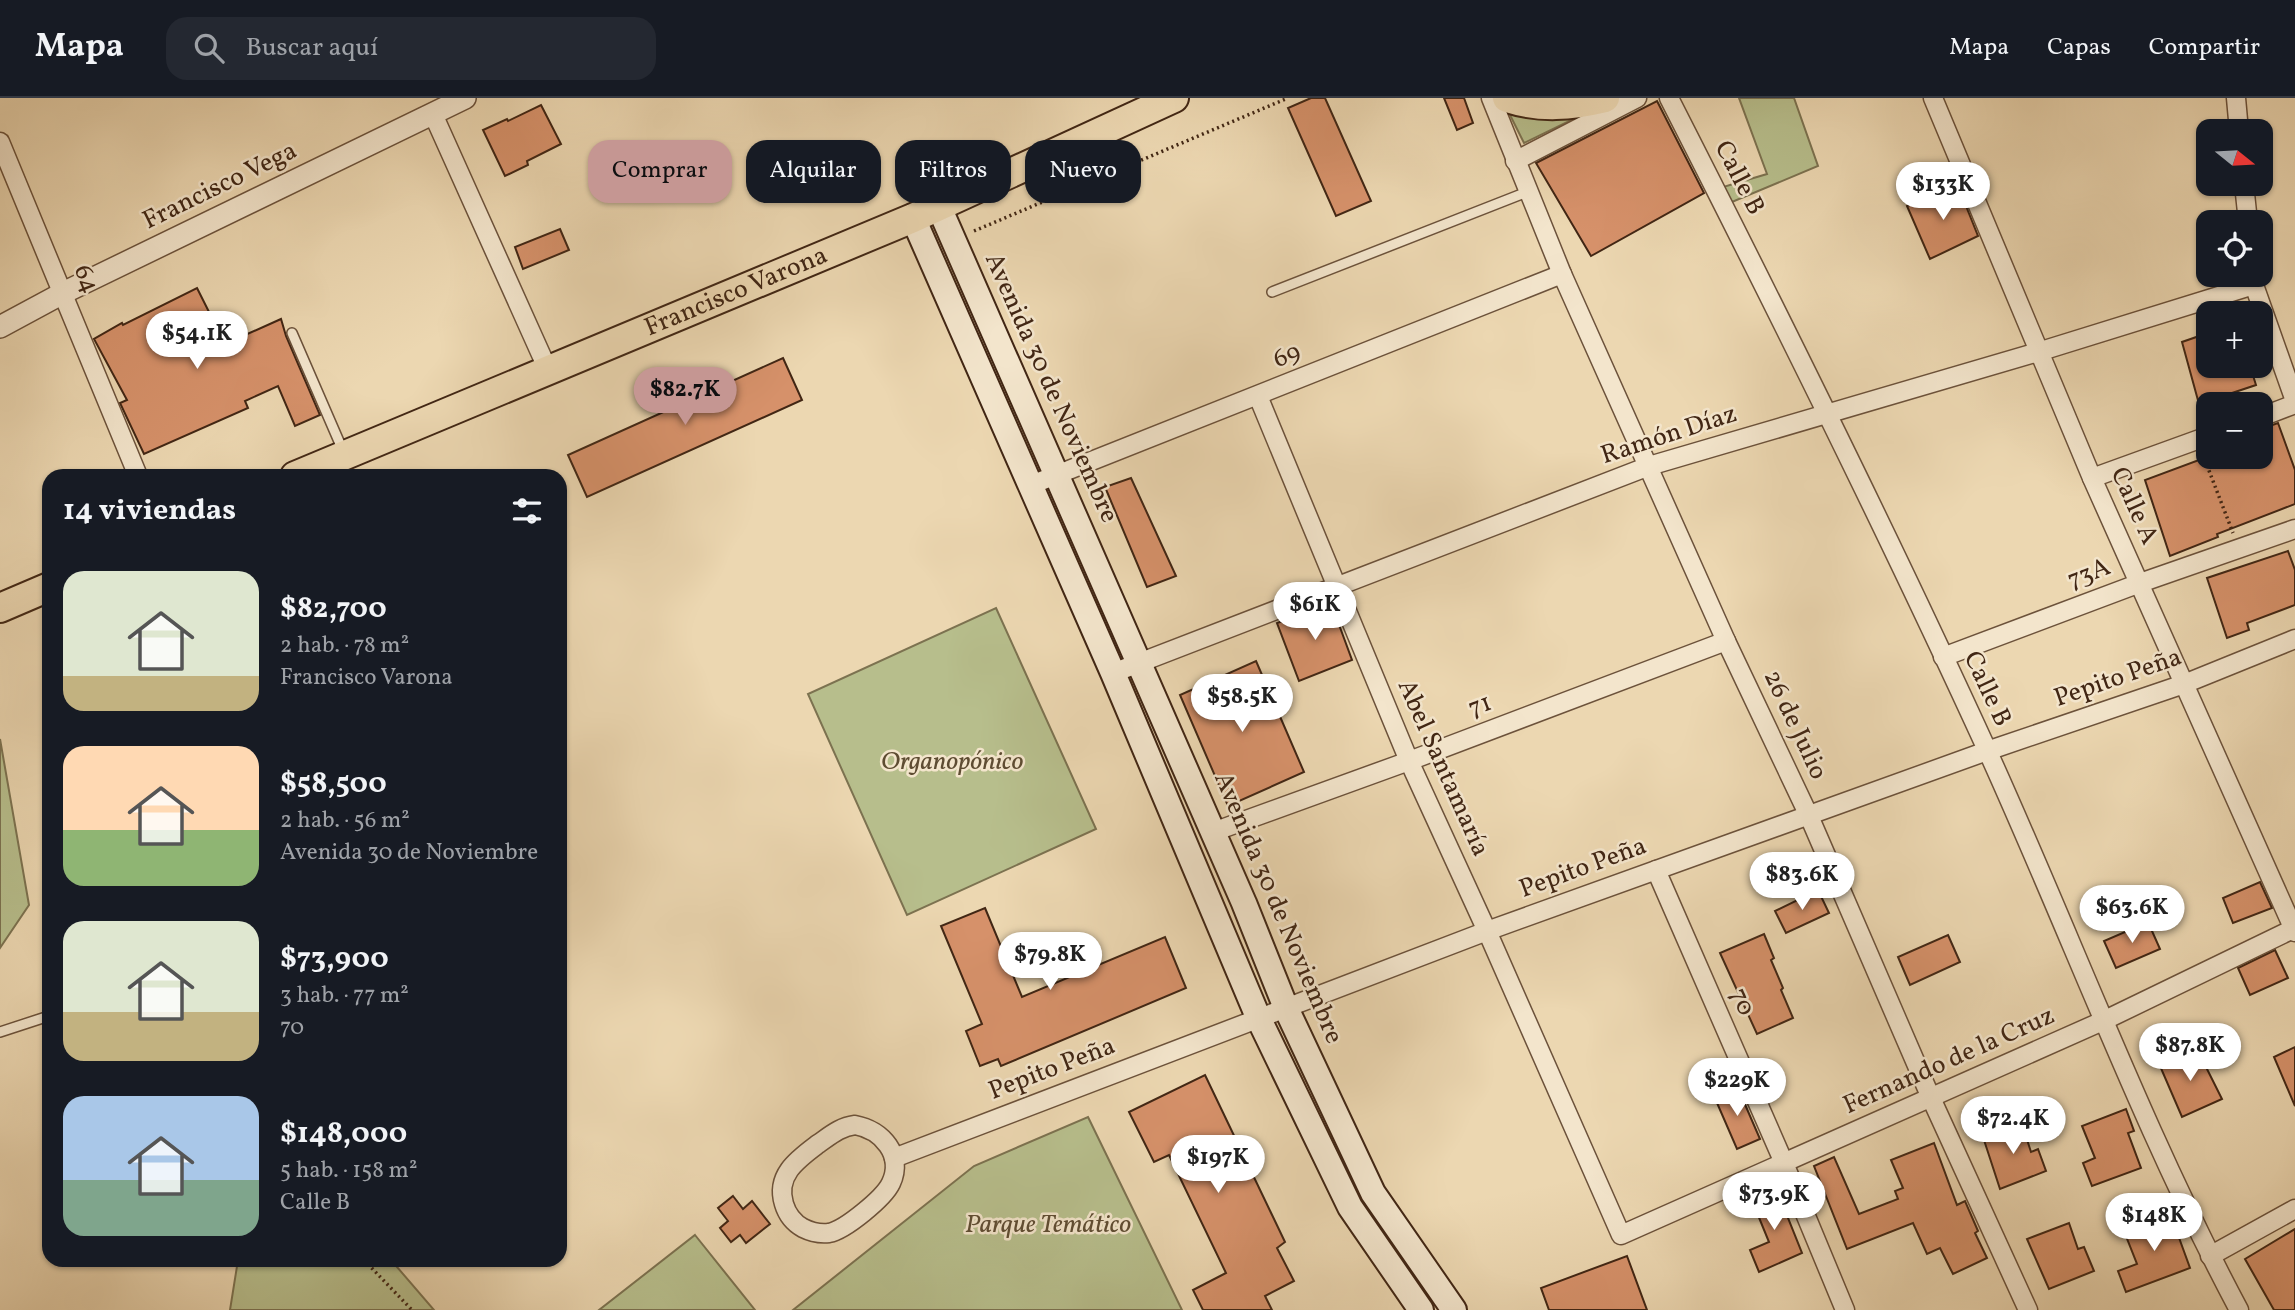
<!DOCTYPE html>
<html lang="es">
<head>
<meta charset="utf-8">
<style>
	:root { --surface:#171b24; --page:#242831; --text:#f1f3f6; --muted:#9ea1a6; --line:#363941; --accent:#c59692 }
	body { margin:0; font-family:Vollkorn,serif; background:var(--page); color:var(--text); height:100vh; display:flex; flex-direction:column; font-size:26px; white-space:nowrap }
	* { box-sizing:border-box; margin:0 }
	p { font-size:23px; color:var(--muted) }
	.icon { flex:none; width:38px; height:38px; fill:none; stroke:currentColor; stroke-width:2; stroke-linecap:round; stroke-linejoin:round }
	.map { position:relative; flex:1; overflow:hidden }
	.details { position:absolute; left:42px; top:371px; width:525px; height:798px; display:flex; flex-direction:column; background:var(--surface); border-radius:21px; box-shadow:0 2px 5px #0004 }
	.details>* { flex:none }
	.hud { position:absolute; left:588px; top:42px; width:665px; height:63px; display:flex; gap:14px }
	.needle { width:46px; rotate:108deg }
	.controls { position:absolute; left:2196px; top:21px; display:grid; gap:14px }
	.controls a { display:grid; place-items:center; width:77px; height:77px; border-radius:14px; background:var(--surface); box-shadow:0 2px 5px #0004; font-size:35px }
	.price { position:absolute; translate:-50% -60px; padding:0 16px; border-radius:24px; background:#fff; color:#222; font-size:23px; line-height:46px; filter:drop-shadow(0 2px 4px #0008) }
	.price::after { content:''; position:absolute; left:50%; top:42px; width:21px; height:16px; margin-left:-10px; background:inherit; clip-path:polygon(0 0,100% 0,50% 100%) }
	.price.current { background:var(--accent); color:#111 }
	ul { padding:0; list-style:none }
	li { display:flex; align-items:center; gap:21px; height:175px; padding:0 21px }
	li span { display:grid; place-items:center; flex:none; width:196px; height:140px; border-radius:21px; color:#555 }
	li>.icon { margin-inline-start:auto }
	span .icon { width:84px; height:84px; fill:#fffc; stroke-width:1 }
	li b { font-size:30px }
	h2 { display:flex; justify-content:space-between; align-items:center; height:84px; padding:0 21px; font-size:30px }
	.tag { padding:0 24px; border-radius:21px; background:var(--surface); box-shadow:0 2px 5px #0004; font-size:24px; line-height:63px }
	.tag.current { background:var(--accent); color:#111 }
	header { display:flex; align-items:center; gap:42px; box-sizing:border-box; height:98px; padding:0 35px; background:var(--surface); border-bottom:2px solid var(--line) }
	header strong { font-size:33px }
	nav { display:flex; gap:38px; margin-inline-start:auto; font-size:24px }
	.search { width:490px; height:63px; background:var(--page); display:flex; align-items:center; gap:18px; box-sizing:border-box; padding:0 24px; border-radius:21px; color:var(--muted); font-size:26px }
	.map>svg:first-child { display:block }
	.green { fill:#b7be8c; stroke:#7c7250; stroke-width:2 }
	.building { fill:#d6916a; stroke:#412614; stroke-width:2 }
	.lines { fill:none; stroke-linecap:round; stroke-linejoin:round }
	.service-casing { stroke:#6c523b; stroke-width:12 }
	.minor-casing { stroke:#6c523b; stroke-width:21 }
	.tertiary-casing { stroke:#6c523b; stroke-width:24 }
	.secondary-casing { stroke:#412614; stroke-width:28 }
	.primary-casing { stroke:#412614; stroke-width:32 }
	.path { stroke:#412614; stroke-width:3.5; stroke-dasharray:2 3.5; stroke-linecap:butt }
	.service { stroke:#f3e5cc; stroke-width:9 }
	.minor { stroke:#f3e5cc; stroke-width:18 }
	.tertiary { stroke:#f3e5cc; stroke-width:21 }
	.secondary { stroke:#f3e5cc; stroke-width:24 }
	.primary { stroke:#ecd7b1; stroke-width:28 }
	.labels { text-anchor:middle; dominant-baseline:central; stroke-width:5; stroke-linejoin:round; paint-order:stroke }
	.street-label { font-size:26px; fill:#412614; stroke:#f3e5cc }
	.park-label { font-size:26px; font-style:italic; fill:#5e4c32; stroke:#f3e5cc }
</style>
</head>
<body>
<header>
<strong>Mapa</strong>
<div class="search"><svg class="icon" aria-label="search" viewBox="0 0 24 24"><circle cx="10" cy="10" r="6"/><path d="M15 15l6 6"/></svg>Buscar aquí</div>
<nav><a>Mapa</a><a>Capas</a><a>Compartir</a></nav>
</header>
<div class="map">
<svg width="2295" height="1212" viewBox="0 0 2295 1212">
	<rect width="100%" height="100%" fill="#ecd7b1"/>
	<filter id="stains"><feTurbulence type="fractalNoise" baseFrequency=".00286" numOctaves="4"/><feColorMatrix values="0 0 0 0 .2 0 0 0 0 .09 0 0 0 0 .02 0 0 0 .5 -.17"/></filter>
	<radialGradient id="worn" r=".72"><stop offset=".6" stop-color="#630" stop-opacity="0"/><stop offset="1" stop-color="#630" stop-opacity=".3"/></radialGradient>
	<g class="green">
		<polygon points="1739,0 1794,0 1818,68 1732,104 1723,89 1767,76"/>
		<polygon points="1508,13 1588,14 1524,45"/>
		<polygon points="996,510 1096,731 907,817 808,596"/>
		<polygon points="0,641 29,807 0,850"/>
		<polygon points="1088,1019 1182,1212 793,1212 974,1068"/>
		<polygon points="695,1137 755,1212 599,1212"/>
		<polygon points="238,1162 391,1162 434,1212 230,1212"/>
	</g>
	<g class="building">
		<polygon points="1311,0 1325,0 1371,103 1336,118 1288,10"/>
		<polygon points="1444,0 1464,0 1473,25 1457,32"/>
		<polygon points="1657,3 1704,95 1591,158 1536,65"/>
		<polygon points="541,7 561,46 527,63 528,67 505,78 483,32 507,21 508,23"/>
		<polygon points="1958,88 1978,138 1930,161 1907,108"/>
		<polygon points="560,131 569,152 523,171 515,149"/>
		<polygon points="197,190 225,246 281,221 286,238 320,317 295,328 278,288 245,303 248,310 144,356 120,305 127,302 94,241 122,225 123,227"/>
		<polygon points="2208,235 2208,268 2232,268 2234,273 2250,268 2256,287 2199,306 2182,244"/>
		<polygon points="783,260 802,302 587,399 568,357"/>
		<polygon points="2278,325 2295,372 2295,406 2217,436 2218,439 2170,458 2145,382 2207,359 2261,359 2261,331"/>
		<polygon points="1131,380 1176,478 1147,489 1105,389"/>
		<polygon points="2288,453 2295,472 2295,507 2247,525 2249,532 2227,540 2207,480"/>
		<polygon points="1331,505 1352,562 1299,583 1277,525"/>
		<polygon points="1256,563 1304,674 1228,708 1180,597"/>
		<polygon points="2260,784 2272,810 2233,825 2223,800"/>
		<polygon points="1818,792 1829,815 1786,835 1775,813"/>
		<polygon points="985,810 1022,899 1165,839 1186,890 1001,968 998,961 980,968 966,933 982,926 941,828"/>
		<polygon points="2148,824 2160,851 2116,870 2104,843"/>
		<polygon points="1764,836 1774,860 1771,862 1783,890 1781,892 1793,920 1757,936 1720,855"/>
		<polygon points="1948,837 1960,864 1910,887 1898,859"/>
		<polygon points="2275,852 2288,880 2250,897 2238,870"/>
		<polygon points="2295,949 2295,1008 2274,959"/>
		<polygon points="2197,951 2222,1001 2182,1019 2160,968"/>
		<polygon points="1205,977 1285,1144 1277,1150 1294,1183 1265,1198 1272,1212 1203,1212 1193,1192 1226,1175 1169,1057 1154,1064 1129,1014"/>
		<polygon points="1737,988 1760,1041 1737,1051 1714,998"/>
		<polygon points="2126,1011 2134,1033 2128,1035 2141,1070 2092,1088 2083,1065 2095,1060 2082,1028"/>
		<polygon points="2022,1026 2031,1054 2038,1051 2046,1073 2000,1091 1983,1039"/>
		<polygon points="1934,1045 1957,1107 1965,1103 1978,1133 1975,1135 1987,1160 1953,1176 1940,1150 1927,1156 1913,1125 1847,1151 1814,1068 1834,1059 1859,1116 1898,1101 1895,1093 1903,1090 1891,1062"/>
		<polygon points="1776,1090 1802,1155 1759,1174 1750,1152 1769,1144 1751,1100"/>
		<polygon points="733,1098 743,1111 752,1103 770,1126 746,1145 740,1137 731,1144 720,1130 728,1123 718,1110"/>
		<polygon points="2170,1115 2190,1170 2126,1194 2118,1173 2137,1166 2124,1133"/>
		<polygon points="2069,1125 2078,1151 2084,1149 2094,1173 2049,1191 2027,1141"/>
		<polygon points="2295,1131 2295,1212 2274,1212 2245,1161"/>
		<polygon points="1627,1158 1647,1212 1549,1212 1541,1190"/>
	</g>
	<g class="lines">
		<g class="service-casing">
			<g id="service">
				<polyline points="1272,194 1527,94"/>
				<polyline points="292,235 344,355"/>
				<polyline points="0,934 49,918"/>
			</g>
		</g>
		<g class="minor-casing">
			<g id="minor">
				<polyline points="1491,0 1562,176 1726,543 1809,718 1931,1000 2028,1212"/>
				<path d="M1669,0C1779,216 1887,433 1988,654C2072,839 2143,1032 2239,1212"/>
				<polyline points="1933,0 2092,380 2295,834"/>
				<polyline points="2236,0 2239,33"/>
				<polyline points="433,16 548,272"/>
				<polyline points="0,44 138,378"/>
				<polyline points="1515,63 1637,0"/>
				<polyline points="2244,86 2248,124"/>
				<polyline points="2253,177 2254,187 2295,303"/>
				<polyline points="1258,298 1409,663 1487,833 1621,1137 2105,922 2295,830"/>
				<polyline points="2261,319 2295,306"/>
				<polyline points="2092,380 2208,338"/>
				<polyline points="1031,387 1562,176"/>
				<polyline points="1943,559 2140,485 2295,431"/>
				<polyline points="1113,575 1649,368 2038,254 2254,187"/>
				<polyline points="1213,734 1409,663 1726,543"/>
				<polyline points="1656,772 1784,1065 1845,1212"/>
				<path d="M855,1027C882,1032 904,1057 891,1085C884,1100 845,1132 829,1135C821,1136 811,1134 803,1130C794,1125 787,1116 784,1106C775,1077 798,1061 818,1046C831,1037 840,1029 855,1027Z"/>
				<polyline points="894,1060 1487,833 1987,653 2184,586 2295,541"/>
				<polyline points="2210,1158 2295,1111"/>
			</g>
		</g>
		<g class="tertiary-casing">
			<polyline id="tertiary" points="0,229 63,195 465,0"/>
		</g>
		<g class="secondary-casing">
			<g id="secondary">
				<polyline points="939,109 1244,805 1286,910 1373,1095 1454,1212"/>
				<polyline points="913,120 1113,575 1258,919 1350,1109 1421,1212"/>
			</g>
		</g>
		<g class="primary-casing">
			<g id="primary">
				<path d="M1507,0C1541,11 1571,8 1605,0"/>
				<path id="s1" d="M295,378L913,120L1174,0"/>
				<polyline points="0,510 49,489"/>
			</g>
		</g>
		<g class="path">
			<polyline points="974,133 1288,0"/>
			<polyline points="2203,357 2233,435"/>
			<polyline points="364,1162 412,1212"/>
		</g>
		<use href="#service" class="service"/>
		<use href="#minor" class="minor"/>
		<use href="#tertiary" class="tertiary"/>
		<use href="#secondary" class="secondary"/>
		<use href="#primary" class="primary"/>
	</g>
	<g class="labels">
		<g class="street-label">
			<text transform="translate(1739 80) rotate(63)">Calle B</text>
			<text transform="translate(220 88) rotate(-26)">Francisco Vega</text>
			<text transform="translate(86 181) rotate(68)">64</text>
			<text stroke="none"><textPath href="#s1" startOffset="478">Francisco Varona</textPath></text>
			<text transform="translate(1287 258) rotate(-22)">69</text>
			<text transform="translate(1051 290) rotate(66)">Avenida 30 de Noviembre</text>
			<text transform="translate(1669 337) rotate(-18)">Ramón Díaz</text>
			<text transform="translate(2134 408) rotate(66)">Calle A</text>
			<text transform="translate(2089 476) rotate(-21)">73A</text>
			<text transform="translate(2118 580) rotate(-19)">Pepito Peña</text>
			<text transform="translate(1987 591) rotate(65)">Calle B</text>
			<text transform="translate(1480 608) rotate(-21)">71</text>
			<text transform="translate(1795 627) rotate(65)">26 de Julio</text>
			<text transform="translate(1443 670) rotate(66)">Abel Santamaría</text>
			<text transform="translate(1583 770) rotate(-20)">Pepito Peña</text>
			<text transform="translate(1278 810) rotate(67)">Avenida 30 de Noviembre</text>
			<text transform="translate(1742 904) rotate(66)">70</text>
			<text transform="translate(1949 963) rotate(-24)">Fernando de la Cruz</text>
			<text transform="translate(1052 971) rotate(-21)">Pepito Peña</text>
		</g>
		<g class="park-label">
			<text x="952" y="664">Organopónico</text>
			<text x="1048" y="1127">Parque Temático</text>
		</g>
	</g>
	<rect width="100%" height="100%" filter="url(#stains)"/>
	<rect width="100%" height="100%" fill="url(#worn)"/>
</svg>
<div class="controls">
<a><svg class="needle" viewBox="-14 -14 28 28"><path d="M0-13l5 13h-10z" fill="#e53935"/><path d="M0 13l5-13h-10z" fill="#9ea1a6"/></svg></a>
<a><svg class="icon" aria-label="locate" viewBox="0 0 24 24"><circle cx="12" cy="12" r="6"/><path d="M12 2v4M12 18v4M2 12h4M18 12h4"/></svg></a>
<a>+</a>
<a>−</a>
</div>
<b class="price" style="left:1943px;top:124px">$133K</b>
<b class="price" style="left:197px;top:273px">$54.1K</b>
<b class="price current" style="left:685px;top:329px">$82.7K</b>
<b class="price" style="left:1315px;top:544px">$61K</b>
<b class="price" style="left:1242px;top:636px">$58.5K</b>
<b class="price" style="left:1802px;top:814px">$83.6K</b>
<b class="price" style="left:2132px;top:847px">$63.6K</b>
<b class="price" style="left:1050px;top:894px">$79.8K</b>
<b class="price" style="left:2190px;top:985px">$87.8K</b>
<b class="price" style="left:1737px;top:1020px">$229K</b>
<b class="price" style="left:2013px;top:1058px">$72.4K</b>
<b class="price" style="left:1218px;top:1097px">$197K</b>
<b class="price" style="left:1774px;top:1134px">$73.9K</b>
<b class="price" style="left:2154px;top:1155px">$148K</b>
<div class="hud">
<a class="tag current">Comprar</a>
<a class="tag">Alquilar</a>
<a class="tag">Filtros</a>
<a class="tag">Nuevo</a>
</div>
<section class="details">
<h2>14 viviendas<svg class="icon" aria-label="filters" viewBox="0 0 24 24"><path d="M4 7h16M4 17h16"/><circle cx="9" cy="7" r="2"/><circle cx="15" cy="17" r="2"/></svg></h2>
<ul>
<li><span style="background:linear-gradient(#dfe7d0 75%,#c2b280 0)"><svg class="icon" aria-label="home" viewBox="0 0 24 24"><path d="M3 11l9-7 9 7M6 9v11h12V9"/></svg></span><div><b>$82,700</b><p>2 hab. · 78 m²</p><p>Francisco Varona</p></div></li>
<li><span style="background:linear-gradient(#ffd9b3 60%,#8fb573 0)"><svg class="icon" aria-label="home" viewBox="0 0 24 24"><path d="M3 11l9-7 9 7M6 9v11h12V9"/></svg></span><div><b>$58,500</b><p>2 hab. · 56 m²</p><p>Avenida 30 de Noviembre</p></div></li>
<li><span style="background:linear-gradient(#dfe7d0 65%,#c2b280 0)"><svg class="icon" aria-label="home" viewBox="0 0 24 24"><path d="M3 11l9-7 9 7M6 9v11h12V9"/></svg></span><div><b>$73,900</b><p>3 hab. · 77 m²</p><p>70</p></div></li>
<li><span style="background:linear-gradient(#a9c7e8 60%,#7fa58c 0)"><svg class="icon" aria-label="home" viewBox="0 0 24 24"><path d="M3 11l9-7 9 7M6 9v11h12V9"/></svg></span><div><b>$148,000</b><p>5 hab. · 158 m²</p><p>Calle B</p></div></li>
</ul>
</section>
</div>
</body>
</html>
